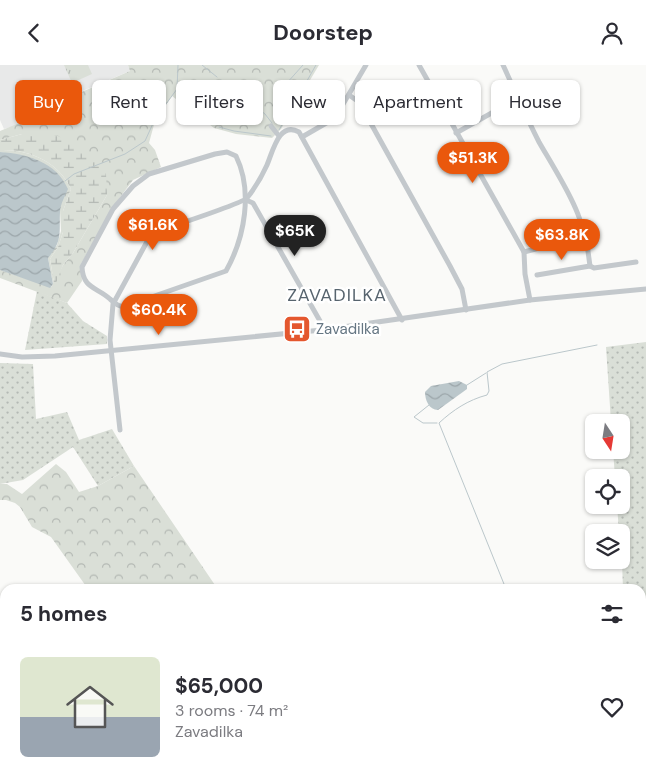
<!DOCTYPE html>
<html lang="en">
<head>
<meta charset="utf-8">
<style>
	:root { --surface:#fff; --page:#f2f2f3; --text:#2b2b33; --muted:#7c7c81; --accent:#ea580c }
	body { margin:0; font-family:"DM Sans",sans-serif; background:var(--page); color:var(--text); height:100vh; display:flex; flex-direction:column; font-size:19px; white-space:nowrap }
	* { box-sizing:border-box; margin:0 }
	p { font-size:16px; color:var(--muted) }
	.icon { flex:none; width:28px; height:28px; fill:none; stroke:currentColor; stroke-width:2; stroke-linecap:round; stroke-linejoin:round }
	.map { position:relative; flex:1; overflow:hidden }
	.details { position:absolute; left:0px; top:519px; width:646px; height:196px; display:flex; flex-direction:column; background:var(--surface); border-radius:15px 15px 0 0; box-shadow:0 1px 4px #0004 }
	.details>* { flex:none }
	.hud { position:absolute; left:15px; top:15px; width:616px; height:45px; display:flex; gap:10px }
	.needle { width:32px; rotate:168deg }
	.controls { position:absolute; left:585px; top:349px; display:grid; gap:10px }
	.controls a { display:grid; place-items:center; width:45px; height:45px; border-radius:8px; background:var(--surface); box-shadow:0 1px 4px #0004; font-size:25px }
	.price { position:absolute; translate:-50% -42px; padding:0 11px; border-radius:18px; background:var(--accent); color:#fff; font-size:16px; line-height:32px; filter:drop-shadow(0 1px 2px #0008) }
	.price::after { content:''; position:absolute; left:50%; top:30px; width:15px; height:11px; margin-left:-8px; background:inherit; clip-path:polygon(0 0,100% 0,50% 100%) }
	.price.on { background:#222; color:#fff }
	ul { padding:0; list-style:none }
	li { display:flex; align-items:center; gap:15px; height:125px; padding:0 20px }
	li span { display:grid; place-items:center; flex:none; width:140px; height:100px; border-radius:8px; color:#555 }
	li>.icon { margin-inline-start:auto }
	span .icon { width:60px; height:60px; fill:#fffc; stroke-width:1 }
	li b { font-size:21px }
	h2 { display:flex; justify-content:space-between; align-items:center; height:60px; padding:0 20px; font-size:21px }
	.tag { padding:0 18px; border-radius:8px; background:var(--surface); box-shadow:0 1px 4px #0004; font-size:18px; line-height:45px }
	.tag.on { background:var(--accent); color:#fff }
	header { display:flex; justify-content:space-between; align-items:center; height:65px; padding:0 20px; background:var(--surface); font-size:22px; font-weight:700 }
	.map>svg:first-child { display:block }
	.built { fill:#e8e9e9 }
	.grass { fill:url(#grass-dots) }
	.forest { fill:url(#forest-crowns) }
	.wetland { fill:url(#wetland-marsh) }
	.park { fill:url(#park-tufts) }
	.water { fill:url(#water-waves) }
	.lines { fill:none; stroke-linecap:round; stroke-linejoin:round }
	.stream { stroke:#bbc7cb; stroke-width:1 }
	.minor { stroke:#c3c8cc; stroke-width:5 }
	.labels { text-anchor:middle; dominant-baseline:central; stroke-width:5; stroke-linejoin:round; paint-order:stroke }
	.poi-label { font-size:15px; fill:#657683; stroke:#fff; text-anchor:start }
	.quarter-label { font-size:18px; letter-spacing:1px; fill:#57646e; stroke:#fff }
</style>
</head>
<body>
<header><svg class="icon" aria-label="back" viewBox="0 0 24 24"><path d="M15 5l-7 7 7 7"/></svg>Doorstep<svg class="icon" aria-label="person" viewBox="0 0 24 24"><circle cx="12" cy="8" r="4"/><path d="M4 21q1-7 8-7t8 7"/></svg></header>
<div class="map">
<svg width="646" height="714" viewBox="0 0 646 714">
	<defs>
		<pattern id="grass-dots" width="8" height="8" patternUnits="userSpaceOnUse" patternTransform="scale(1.25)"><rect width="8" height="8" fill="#dadfd7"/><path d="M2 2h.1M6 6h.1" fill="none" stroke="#b4b9b4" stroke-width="1.8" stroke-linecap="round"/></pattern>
		<pattern id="forest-crowns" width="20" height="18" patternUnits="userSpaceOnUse" patternTransform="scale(1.25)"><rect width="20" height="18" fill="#dadfd7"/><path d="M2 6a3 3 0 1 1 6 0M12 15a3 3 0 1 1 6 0" fill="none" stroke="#b4b9b4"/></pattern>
		<pattern id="wetland-marsh" width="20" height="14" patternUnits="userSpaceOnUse" patternTransform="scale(1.25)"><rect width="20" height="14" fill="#dadfd7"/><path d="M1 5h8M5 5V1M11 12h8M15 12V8" fill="none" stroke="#b4b9b4"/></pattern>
		<pattern id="park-tufts" width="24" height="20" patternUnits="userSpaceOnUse" patternTransform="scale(1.25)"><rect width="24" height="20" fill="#dadfd7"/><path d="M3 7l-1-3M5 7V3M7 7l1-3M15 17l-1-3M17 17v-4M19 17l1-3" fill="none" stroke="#b4b9b4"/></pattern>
		<pattern id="water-waves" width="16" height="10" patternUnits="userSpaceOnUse" patternTransform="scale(1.25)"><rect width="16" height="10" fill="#bbc7cb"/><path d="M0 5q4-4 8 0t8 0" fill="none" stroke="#9ca6aa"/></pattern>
	</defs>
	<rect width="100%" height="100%" fill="#fafaf8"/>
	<polygon class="built" points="0,0 128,0 130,6 54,38 56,43 21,59 4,64 0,55"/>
	<g class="grass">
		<polygon points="37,226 67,238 83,256 107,271 107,279 25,285"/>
		<polygon points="646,277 646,569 641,569 641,524 623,524 621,468 619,467 617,440 621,440 621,412 615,412 613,385 621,385 621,358 611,357 606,282"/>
		<polygon points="0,298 33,299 36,354 67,347 79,375 112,364 134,401 98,421 73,382 23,415 0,419"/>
	</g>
	<g class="forest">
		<path d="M128,0H319L281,64L272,73L236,69L214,63L172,31L155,56L149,78L155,85L161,102L133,115L112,143L81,199L82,216L67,238L0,213V205L51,222L53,219L48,193L57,180L61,166L60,145L31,93L0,87V85C29,84 59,97 71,124L63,146V167L58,182L50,194L54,218L63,200L73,188L107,130L22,69L0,75V66L55,43L54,39L130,6Z"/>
		<polygon points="56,399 66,407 79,427 98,421 134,401 217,523 88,524 51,472 32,462 20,442 15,438 6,435 0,435 0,419 7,419 22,429"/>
		<polygon points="641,578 646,578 646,714 311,714 309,710 641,710"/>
		<polygon points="0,596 5,610 5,710 43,710 44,714 0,714"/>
	</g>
	<path class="wetland" d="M22,69H47L58,71L83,84L106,109L107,130L73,188L63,200L56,218H54L50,194L58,182L63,167V146L71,124C59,97 29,84 0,85V75Z"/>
	<polygon class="park" points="64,0 88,0 92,9 72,18"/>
	<g class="water">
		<path d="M0,87C28,89 56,97 68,124C65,131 60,140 60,147C59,167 63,176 48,193L53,219L50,223L0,205Z"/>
		<path d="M459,316L467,320V324L438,345C429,345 425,335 425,327L431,321Z"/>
	</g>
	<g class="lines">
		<g class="stream">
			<polyline points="202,0 217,12"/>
			<polyline points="221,15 265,49 272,58"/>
			<path d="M177,24C184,19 187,18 196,18C223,18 237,34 256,51"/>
			<polyline points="278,28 303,0"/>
			<polyline points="219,62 234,66 271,71"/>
			<polyline points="279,65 316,0"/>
			<polyline points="65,116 74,109 125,89 145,76 155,54 177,24 178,0"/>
			<polyline points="467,320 486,308"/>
			<polyline points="429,340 414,352 423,358 437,358"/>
			<path d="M506,524L439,358C453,345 468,335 487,330L489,326L487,307L502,299L597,280"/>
			<polyline points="641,576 646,576"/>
			<polyline points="0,607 5,622"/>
			<polyline points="37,710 39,714"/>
			<polyline points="387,711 574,714"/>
		</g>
		<g class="minor">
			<polyline points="419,0 524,187 525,209 530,235"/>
			<path d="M503,0C515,26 526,52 539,77C549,95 586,152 582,170L577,173L524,187"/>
			<polyline points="349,30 359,37 450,201 462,224 466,245"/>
			<polyline points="271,61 279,71"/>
			<polyline points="456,68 518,33"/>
			<polyline points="302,72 328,57 339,46 366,0"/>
			<path d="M227,87L236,91C253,126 245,172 226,206L123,242C115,240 115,238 110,234C97,222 83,224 82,202L113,144L133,121L149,109L215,89Z"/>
			<polyline points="246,135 253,138 320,256 322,265"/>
			<polyline points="582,170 587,179 590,201"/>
			<polyline points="537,210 590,201 594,203 636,197"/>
			<polyline points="0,289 22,292 55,291 322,265 530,235 646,224"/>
			<path d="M120,365L110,275L113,239L149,173L158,166C170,162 243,138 247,133C255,123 262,111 267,100C273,86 279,56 299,67L402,255"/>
		</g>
	</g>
	<defs>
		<g id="bus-square" transform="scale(1.4375)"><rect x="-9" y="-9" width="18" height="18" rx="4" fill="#e4572e" stroke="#fff"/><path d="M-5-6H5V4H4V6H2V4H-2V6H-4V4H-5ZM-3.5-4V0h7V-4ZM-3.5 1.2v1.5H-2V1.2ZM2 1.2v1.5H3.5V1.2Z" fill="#fff"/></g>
	</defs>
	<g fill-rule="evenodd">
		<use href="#bus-square" x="297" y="264"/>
	</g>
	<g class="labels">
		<g class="poi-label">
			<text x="316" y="264">Zavadilka</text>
		</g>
		<g class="quarter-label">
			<text x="337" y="230">ZAVADILKA</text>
		</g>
	</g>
</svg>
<div class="controls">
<a><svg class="needle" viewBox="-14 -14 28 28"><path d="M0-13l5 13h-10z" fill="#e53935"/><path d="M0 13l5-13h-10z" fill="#7c7c81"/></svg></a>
<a><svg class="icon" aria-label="locate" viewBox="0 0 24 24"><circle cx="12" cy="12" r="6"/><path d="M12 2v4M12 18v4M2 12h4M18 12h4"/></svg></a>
<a><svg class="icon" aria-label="layers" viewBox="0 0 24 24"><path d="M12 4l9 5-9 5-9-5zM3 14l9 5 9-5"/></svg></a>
</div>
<b class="price" style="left:473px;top:119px">$51.3K</b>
<b class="price" style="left:153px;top:186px">$61.6K</b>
<b class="price on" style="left:295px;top:192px">$65K</b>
<b class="price" style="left:562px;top:196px">$63.8K</b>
<b class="price" style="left:159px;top:271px">$60.4K</b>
<div class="hud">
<a class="tag on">Buy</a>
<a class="tag">Rent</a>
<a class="tag">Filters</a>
<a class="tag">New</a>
<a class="tag">Apartment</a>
<a class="tag">House</a>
</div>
<section class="details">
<h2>5 homes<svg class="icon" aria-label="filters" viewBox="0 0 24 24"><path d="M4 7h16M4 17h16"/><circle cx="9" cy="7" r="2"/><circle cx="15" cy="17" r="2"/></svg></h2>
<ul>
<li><span style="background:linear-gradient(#dfe7d0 60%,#9aa5b1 0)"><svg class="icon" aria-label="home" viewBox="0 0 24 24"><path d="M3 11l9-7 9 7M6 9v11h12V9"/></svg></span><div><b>$65,000</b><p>3 rooms · 74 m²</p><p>Zavadilka</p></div><svg class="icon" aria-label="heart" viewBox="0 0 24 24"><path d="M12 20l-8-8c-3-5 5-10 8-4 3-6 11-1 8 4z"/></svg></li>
</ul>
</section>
</div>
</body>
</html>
